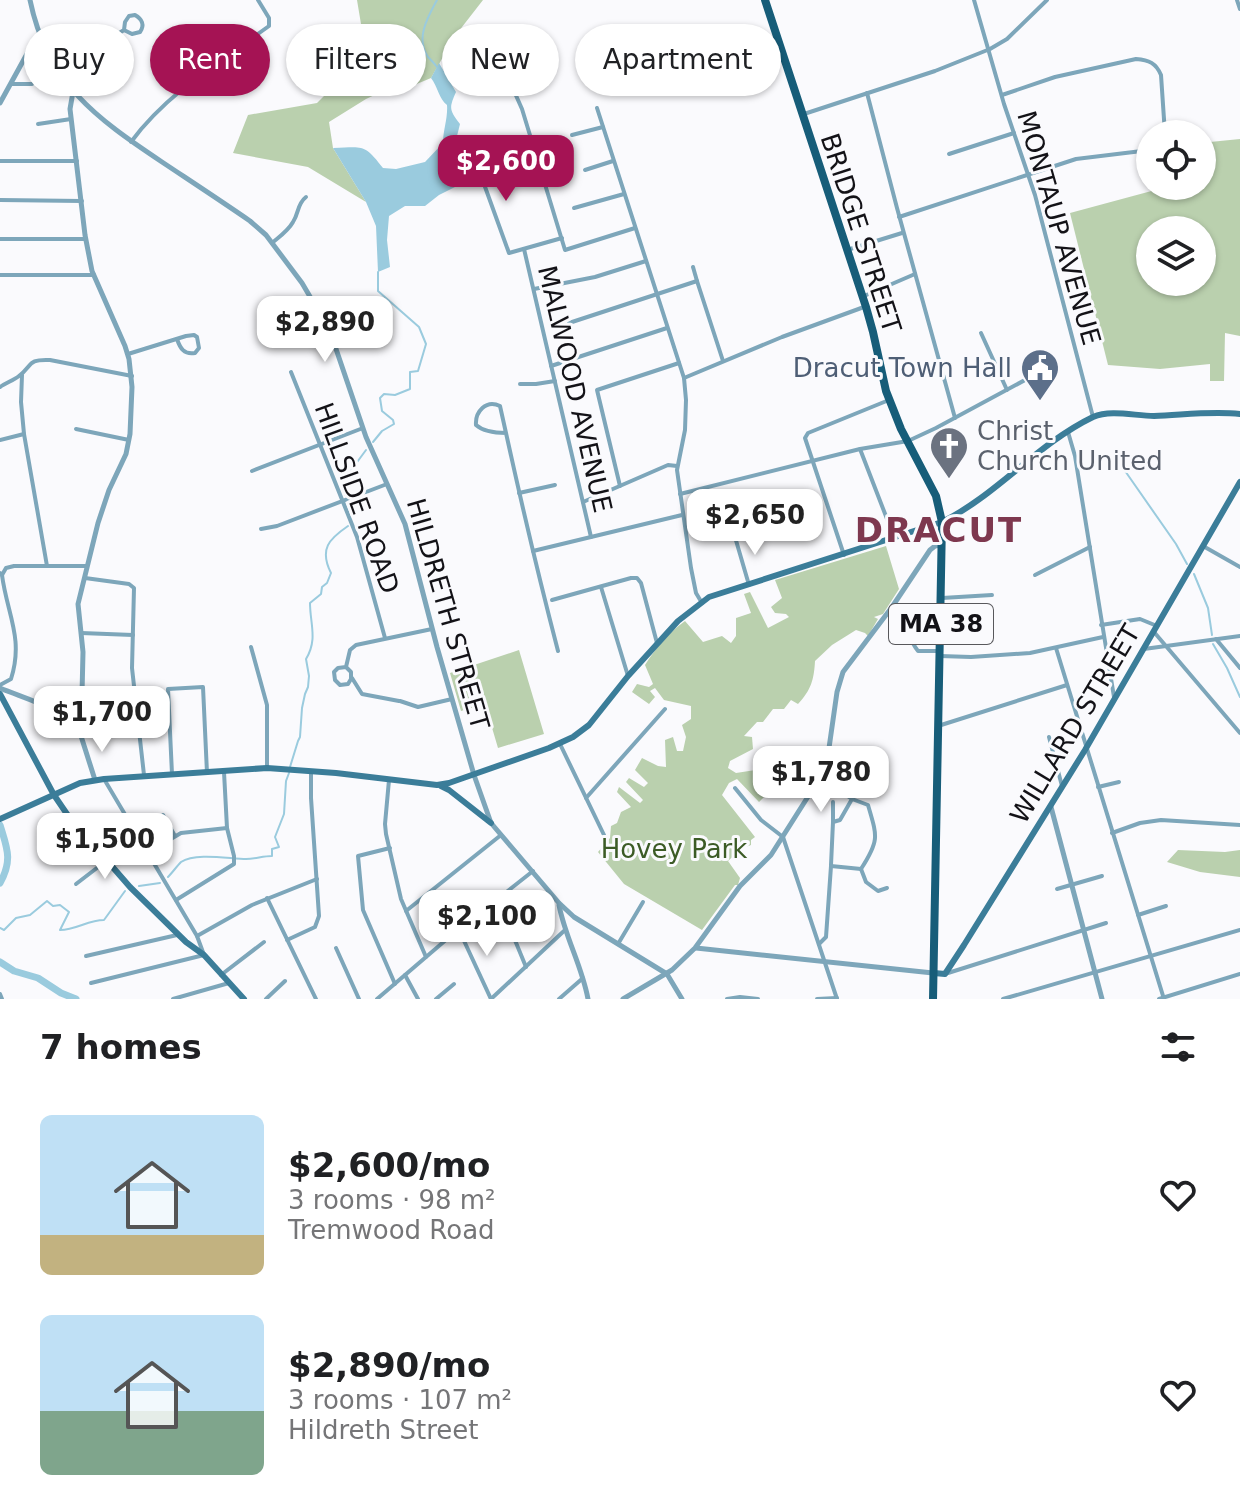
<!DOCTYPE html>
<html lang="en">
<head>
<meta charset="utf-8">
<style>
	:root { --surface:#fff; --page:#f2f2f2; --text:#202124; --muted:#757577; --accent:#a51354 }
	body { margin:0; font-family:"DejaVu Sans",sans-serif; background:var(--page); color:var(--text); height:100vh; display:flex; flex-direction:column; font-size:30px; white-space:nowrap }
	* { box-sizing:border-box; margin:0 }
	p { font-size:26px; color:var(--muted) }
	.icon { flex:none; width:44px; height:44px; fill:none; stroke:currentColor; stroke-width:2; stroke-linecap:round; stroke-linejoin:round }
	.map { position:relative; height:999px; overflow:hidden }
	.side { display:flex; flex-direction:column; background:var(--surface); flex:1 }
	.side>* { flex:none }
	.banner { position:absolute; left:24px; top:24px; width:800px; height:72px; display:flex; gap:16px }
	.buttons { position:absolute; left:1136px; top:120px; display:grid; gap:16px }
	.buttons a { display:grid; place-items:center; width:80px; height:80px; border-radius:50%; background:var(--surface); box-shadow:0 2px 6px #0004; font-size:40px }
	.price { position:absolute; translate:-50% -68px; padding:0 18px; border-radius:16px; background:#fff; color:#222; font-size:26px; line-height:52px; filter:drop-shadow(0 2px 4px #0008) }
	.price::after { content:''; position:absolute; left:50%; top:48px; width:24px; height:18px; margin-left:-12px; background:inherit; clip-path:polygon(0 0,100% 0,50% 100%) }
	.price.active { background:var(--accent); color:#fff }
	ul { padding:0; list-style:none }
	li { display:flex; align-items:center; gap:24px; height:200px; padding:0 40px }
	li span { display:grid; place-items:center; flex:none; width:224px; height:160px; border-radius:12px; color:#555 }
	li>.icon { margin-inline-start:auto }
	span .icon { width:96px; height:96px; fill:#fffc; stroke-width:1 }
	li b { font-size:34px }
	h2 { display:flex; justify-content:space-between; align-items:center; height:96px; padding:0 40px; font-size:34px }
	.tag { padding:0 28px; border-radius:36px; background:var(--surface); box-shadow:0 2px 6px #0004; font-size:28px; line-height:72px }
	.tag.active { background:var(--accent); color:#fff }
	.map>svg:first-child { display:block }
	.green { fill:#bad0ae; fill-rule:evenodd }
	.water { fill:#9acbde }
	.lines { fill:none; stroke-linecap:round; stroke-linejoin:round }
	.stream { stroke:#9acbde; stroke-width:2 }
	.river { stroke:#9acbde; stroke-width:7 }
	.minor { stroke:#7da6ba; stroke-width:4 }
	.tertiary { stroke:#7da6ba; stroke-width:5 }
	.secondary { stroke:#3b7d99; stroke-width:6 }
	.primary { stroke:#175d79; stroke-width:8 }
	.labels { text-anchor:middle; dominant-baseline:central; stroke-width:6; stroke-linejoin:round; paint-order:stroke }
	.shield { fill:#fafafd; stroke:#58585c; stroke-width:2 }
	.shield-label { font-size:24px; font-weight:bold; fill:#131217 }
	.street-label { font-size:26px; fill:#131217; stroke:#fafafd }
	.service-label { font-size:26px; fill:#4e5e75; stroke:#fafafd; text-anchor:end }
	.worship-label { font-size:26px; fill:#5b616d; stroke:#fafafd; text-anchor:start }
	.park-label { font-size:26px; fill:#3c5b26; stroke:#fafafd }
	.district-label { font-size:34px; font-weight:bold; letter-spacing:2px; fill:#7e384f; stroke:#fafafd }
</style>
</head>
<body>
<div class="map">
<svg width="1240" height="999" viewBox="0 0 1240 999">
	<rect width="100%" height="100%" fill="#fafafd"/>
	<g class="green">
		<polygon points="357,0 483,0 455,36 431,78 412,86 394,86 366,99 329,122 333,148 366,202 308,167 233,153 248,115 317,103 353,67 363,36"/>
		<path d="M1240,139V336L1225,333L1224,381H1210V364L1160,369L1108,365L1070,213L1170,186H1202V177L1213,174L1210,142ZM1150,230H1202V282H1150Z"/>
		<path d="M886,546L899,589L883,614L874,617L878,619L868,636L865,633L856,630L832,645L815,661C814,680 811,690 798,704L791,700L784,709H773L763,722H757L744,736L752,737L753,749L730,761L728,768L736,773L762,769L770,779V791L759,802L737,779L729,783L722,795L755,837L751,840V845L741,849L728,861L740,878L738,885H735L702,930L624,884L598,852L610,838L611,826L617,823L621,812L631,807L617,792L619,787L640,803L643,800L626,782L629,778L644,787L648,783L635,770L642,758L658,766L666,767L665,740L673,737L677,751H683L686,737L682,725L691,719V706L664,700L655,688L650,691L655,697L649,704L632,692L637,684L649,687L653,684L645,665C655,649 669,632 685,621L703,642L722,636L731,643L736,636V618L751,613L744,594L750,592L768,628L789,617L786,614L775,613L771,607L782,598L775,580Z"/>
		<polygon points="519,650 544,734 498,748 485,704 461,711 450,673"/>
		<polygon points="1178,850 1225,852 1240,850 1240,877 1200,872 1167,862"/>
	</g>
	<path class="water" d="M439,63L456,92C449,108 449,110 460,124L455,144V187L439,195L425,206H405L389,216L387,240L390,267L378,272L376,226L366,202L333,148C363,147 364,143 383,168L396,169L425,162L443,143C443,130 448,118 447,105C439,99 438,87 431,78Z"/>
	<g class="lines">
		<g class="stream">
			<path d="M437,67C434,63 431,60 428,57C415,38 428,17 437,0"/>
			<polyline points="373,442 382,431 394,424 393,420 382,411 380,398 384,394 395,395 410,389 410,372 418,371 426,344 419,327 378,291 378,272"/>
			<polyline points="1123,468 1176,544 1187,564"/>
			<polyline points="345,495 352,469 366,450"/>
			<polyline points="1194,574 1208,608 1212,635"/>
			<polyline points="1213,644 1227,668 1240,697"/>
			<path d="M290,767L298,741L300,737L302,708L305,694L308,687L309,676L306,659C318,639 310,624 310,603L321,594L322,587L327,583L331,573C319,549 329,539 348,526"/>
			<path d="M168,877C172,873 177,866 181,862C196,852 230,859 246,859C255,859 263,856 272,856V849L279,847L275,837L284,814L286,781L289,773"/>
			<polyline points="139,886 160,883"/>
			<path d="M0,928L4,930L16,918L30,915L47,901L53,906L60,905L69,912L60,930C76,930 88,920 104,920L125,891"/>
		</g>
		<g class="river">
			<path d="M0,825C7,848 13,860 0,883"/>
			<polyline points="0,962 14,971 38,978 61,993 76,999"/>
		</g>
		<g class="minor">
			<polyline points="974,0 1004,104 1035,195 1093,417"/>
			<polyline points="1237,0 1240,9"/>
			<path d="M59,73L83,56L124,30L125,22L129,16L135,15C142,19 145,25 140,32L132,34L124,30"/>
			<polyline points="11,84 32,84"/>
			<polyline points="514,91 522,109 565,250 635,228"/>
			<polyline points="867,93 897,208 955,418"/>
			<path d="M1002,95L1055,77L1136,59C1149,60 1156,63 1161,75L1165,134"/>
			<polyline points="597,108 684,378 686,400 685,430 677,470 691,568 696,593 702,603"/>
			<polyline points="804,114 935,71 990,49 1007,39 1047,0"/>
			<polyline points="38,124 71,119"/>
			<polyline points="572,135 603,127"/>
			<path d="M131,142C166,94 222,60 269,26V18L258,0"/>
			<polyline points="949,154 1014,133"/>
			<polyline points="0,161 77,161"/>
			<polyline points="585,170 613,161"/>
			<polyline points="480,173 509,253 562,238"/>
			<polyline points="0,200 82,201"/>
			<polyline points="574,208 624,194"/>
			<polyline points="899,217 1076,159 1150,150"/>
			<polyline points="0,239 86,239"/>
			<path d="M272,243C279,237 288,231 293,222C299,213 297,204 306,197"/>
			<polyline points="524,249 591,537"/>
			<polyline points="847,250 902,233"/>
			<polyline points="693,267 697,281"/>
			<polyline points="0,275 94,275"/>
			<polyline points="534,289 595,277 646,261"/>
			<polyline points="864,296 915,274"/>
			<polyline points="569,323 697,281 723,361"/>
			<polyline points="981,333 1007,390"/>
			<path d="M128,354L186,336L194,335L197,337L199,348L195,353C184,355 180,348 177,339"/>
			<polyline points="551,366 667,328"/>
			<polyline points="291,372 357,537 385,638"/>
			<polyline points="22,375 21,402 24,434 47,566"/>
			<polyline points="684,378 782,337 864,307"/>
			<polyline points="520,384 536,384 555,381"/>
			<path d="M0,387C6,383 14,380 19,376C33,365 27,359 50,360L132,376"/>
			<polyline points="76,429 129,440"/>
			<polyline points="1068,432 1075,456 1114,697"/>
			<path d="M506,433C496,433 484,432 476,425C475,412 486,399 500,406C502,415 504,424 506,433C522,506 539,578 558,651"/>
			<polyline points="0,440 24,434"/>
			<polyline points="860,449 894,537"/>
			<polyline points="252,471 363,428"/>
			<polyline points="620,486 597,390 679,363"/>
			<polyline points="519,493 555,485"/>
			<polyline points="680,494 860,449 908,441 936,428 1038,373"/>
			<polyline points="583,502 668,465 677,466"/>
			<polyline points="261,529 277,526 387,484"/>
			<polyline points="735,537 749,585"/>
			<polyline points="1203,546 1240,567"/>
			<polyline points="533,551 682,515"/>
			<polyline points="844,555 805,438 808,433 889,400"/>
			<path d="M0,573L2,575C7,614 24,638 11,679L0,685"/>
			<polyline points="2,575 6,568 14,566 86,566"/>
			<polyline points="1035,575 1090,547"/>
			<polyline points="85,578 129,584 134,588 132,668 144,775"/>
			<polyline points="601,587 628,676"/>
			<polyline points="942,598 992,595"/>
			<polyline points="552,600 631,578 637,578 641,583 657,643"/>
			<path d="M892,607C905,618 907,638 918,651H940"/>
			<polyline points="1101,625 1140,619 1157,626"/>
			<polyline points="1154,632 1240,733"/>
			<polyline points="81,633 133,635"/>
			<polyline points="1216,639 1240,668"/>
			<polyline points="251,647 267,705 267,768"/>
			<polyline points="1056,648 1164,999"/>
			<polyline points="1144,649 1240,636"/>
			<polyline points="940,656 971,657 1030,653 1103,637"/>
			<polyline points="346,667 351,672 351,679 348,684 340,685 335,680 334,672 338,668 346,667 350,650 356,645 432,629"/>
			<polyline points="352,678 362,694 399,701"/>
			<polyline points="400,701 418,707 452,699"/>
			<polyline points="938,726 1067,685"/>
			<polyline points="1049,737 1062,786"/>
			<polyline points="560,744 604,835"/>
			<path d="M825,767C836,778 839,792 852,799L840,820L833,822L831,865"/>
			<polyline points="172,774 168,689 203,687 207,773"/>
			<polyline points="389,780 385,824 386,834 401,899 426,957"/>
			<polyline points="1098,787 1119,782"/>
			<polyline points="735,788 761,820 783,837 837,999"/>
			<polyline points="586,798 665,709"/>
			<polyline points="833,802 833,822"/>
			<polyline points="163,815 175,836"/>
			<polyline points="1112,833 1140,823 1161,820 1240,825"/>
			<polyline points="390,848 358,856 363,910 395,984"/>
			<polyline points="147,853 181,833 227,828"/>
			<polyline points="861,869 866,882 878,891 887,888"/>
			<polyline points="76,884 106,861"/>
			<polyline points="1057,889 1102,876"/>
			<polyline points="267,898 316,999"/>
			<polyline points="498,899 526,967"/>
			<polyline points="176,900 234,864 234,856 227,828 224,772"/>
			<polyline points="406,911 501,835"/>
			<polyline points="1138,915 1166,906"/>
			<polyline points="459,930 491,999"/>
			<polyline points="197,936 252,905 317,879"/>
			<polyline points="287,940 315,927 319,916 311,798 311,771"/>
			<polyline points="618,944 643,902"/>
			<path d="M819,944L826,937L831,866L861,869C880,840 877,836 868,805L852,799L859,761"/>
			<polyline points="336,948 359,999"/>
			<polyline points="86,956 177,935"/>
			<polyline points="948,973 1106,923"/>
			<polyline points="221,975 264,942"/>
			<polyline points="405,975 418,999"/>
			<polyline points="91,983 204,955 197,936 104,779"/>
			<polyline points="0,994 2,999"/>
			<polyline points="173,999 229,983"/>
			<polyline points="266,999 285,981"/>
			<polyline points="377,999 447,939 533,871"/>
			<polyline points="436,999 454,984"/>
			<polyline points="491,999 565,930"/>
			<polyline points="559,999 583,978"/>
			<polyline points="727,999 740,997 758,999"/>
			<polyline points="817,999 837,998"/>
			<polyline points="1003,999 1240,930"/>
			<polyline points="1159,999 1240,974"/>
		</g>
		<g class="tertiary">
			<path d="M30,0C47,83 96,118 162,162C192,182 221,201 250,221L266,235L302,283L319,312L335,346L366,437L405,524L437,647L474,775L491,823L559,903L574,917L667,974L682,999"/>
			<polyline points="73,92 70,109 85,235 92,271 125,346 129,359 132,387 130,434 126,454 109,490 98,523 78,604 83,652 81,736 95,780"/>
			<polyline points="0,103 28,52 40,37"/>
			<path d="M0,688C28,700 63,707 80,735"/>
			<polyline points="59,712 69,712 80,702"/>
			<polyline points="1051,807 1102,999"/>
			<path d="M559,905C565,937 582,966 588,999"/>
			<polyline points="696,948 933,973"/>
			<polyline points="623,999 672,970 695,948 740,886 771,855 816,784 827,762 837,692 843,672 892,607 930,550 935,546 942,545"/>
		</g>
		<g class="secondary">
			<polyline points="0,694 54,795 69,817 130,887 186,942 204,955 244,999"/>
			<polyline points="441,786 449,790 491,823"/>
			<path d="M0,819L80,783L104,779L267,768L336,773L437,785L449,783L549,748L573,737L589,725L628,676L678,621L709,597L942,522C997,495 1037,444 1093,417C1111,409 1135,416 1154,416C1183,415 1211,411 1240,414"/>
			<polyline points="934,973 945,974 964,945 1085,750 1240,482"/>
		</g>
		<polyline class="primary" points="765,0 866,307 873,332 886,391 901,429 936,496 942,522 933,999"/>
	</g>
	<defs>
		<g id="civic-pin" transform="scale(2)"><path d="M0 17L-7.5 6A9.5 9.5 0 1 1 7.5 6Z" fill="#5c6f8a" stroke="#fafafd"/><path d="M-.6-6.5H3V-4.5H.6V-3L4-1V1h2V6H-6V1h2V-1L-.6-3ZM-1.2 2.5V6h2.4V2.5Z" fill="#fff"/></g>
		<g id="church-pin" transform="scale(2)"><path d="M0 17L-7.5 6A9.5 9.5 0 1 1 7.5 6Z" fill="#6b7280" stroke="#fafafd"/><path d="M-1.2-6h2.4v3.5h3.3v2.4h-3.3V6h-2.4V-.1h-3.3v-2.4h3.3Z" fill="#fff"/></g>
	</defs>
	<g fill-rule="evenodd">
		<use href="#civic-pin" x="1040" y="368"/>
		<use href="#church-pin" x="949" y="446"/>
	</g>
	<g class="labels">
		<rect class="shield" x="889" y="604" width="104" height="40" rx="6"/>
		<g class="shield-label">
			<text x="941" y="624">MA 38</text>
		</g>
		<g class="street-label">
			<text transform="translate(1059 228) rotate(74)">MONTAUP AVENUE</text>
			<text transform="translate(861 233) rotate(72)">BRIDGE STREET</text>
			<text transform="translate(575 389) rotate(77)">MALWOOD AVENUE</text>
			<text transform="translate(357 498) rotate(70)">HILLSIDE ROAD</text>
			<text transform="translate(448 614) rotate(74)">HILDRETH STREET</text>
			<text transform="translate(1075 724) rotate(-59)">WILLARD STREET</text>
		</g>
		<g class="service-label">
			<text x="1012" y="368">Dracut Town Hall</text>
		</g>
		<g class="worship-label">
			<text x="977" y="431">Christ<tspan x="977" dy="30">Church United</tspan></text>
		</g>
		<g class="park-label">
			<text x="674" y="849">Hovey Park</text>
		</g>
		<g class="district-label">
			<text x="939" y="530">DRACUT</text>
		</g>
	</g>
</svg>
<div class="buttons">
<a><svg class="icon" aria-label="locate" viewBox="0 0 24 24"><circle cx="12" cy="12" r="6"/><path d="M12 2v4M12 18v4M2 12h4M18 12h4"/></svg></a>
<a><svg class="icon" aria-label="layers" viewBox="0 0 24 24"><path d="M12 4l9 5-9 5-9-5zM3 14l9 5 9-5"/></svg></a>
</div>
<b class="price active" style="left:506px;top:203px">$2,600</b>
<b class="price" style="left:325px;top:364px">$2,890</b>
<b class="price" style="left:755px;top:557px">$2,650</b>
<b class="price" style="left:102px;top:754px">$1,700</b>
<b class="price" style="left:821px;top:814px">$1,780</b>
<b class="price" style="left:105px;top:881px">$1,500</b>
<b class="price" style="left:487px;top:958px">$2,100</b>
<div class="banner">
<a class="tag">Buy</a>
<a class="tag active">Rent</a>
<a class="tag">Filters</a>
<a class="tag">New</a>
<a class="tag">Apartment</a>
</div>
</div>
<section class="side">
<h2>7 homes<svg class="icon" aria-label="filters" viewBox="0 0 24 24"><path d="M4 7h16M4 17h16"/><circle cx="9" cy="7" r="2"/><circle cx="15" cy="17" r="2"/></svg></h2>
<ul>
<li><span style="background:linear-gradient(#bfe0f5 75%,#c2b280 0)"><svg class="icon" aria-label="home" viewBox="0 0 24 24"><path d="M3 11l9-7 9 7M6 9v11h12V9"/></svg></span><div><b>$2,600/mo</b><p>3 rooms · 98 m²</p><p>Tremwood Road</p></div><svg class="icon" aria-label="heart" viewBox="0 0 24 24"><path d="M12 20l-8-8c-3-5 5-10 8-4 3-6 11-1 8 4z"/></svg></li>
<li><span style="background:linear-gradient(#bfe0f5 60%,#7fa58c 0)"><svg class="icon" aria-label="home" viewBox="0 0 24 24"><path d="M3 11l9-7 9 7M6 9v11h12V9"/></svg></span><div><b>$2,890/mo</b><p>3 rooms · 107 m²</p><p>Hildreth Street</p></div><svg class="icon" aria-label="heart" viewBox="0 0 24 24"><path d="M12 20l-8-8c-3-5 5-10 8-4 3-6 11-1 8 4z"/></svg></li>
</ul>
</section>
</body>
</html>
